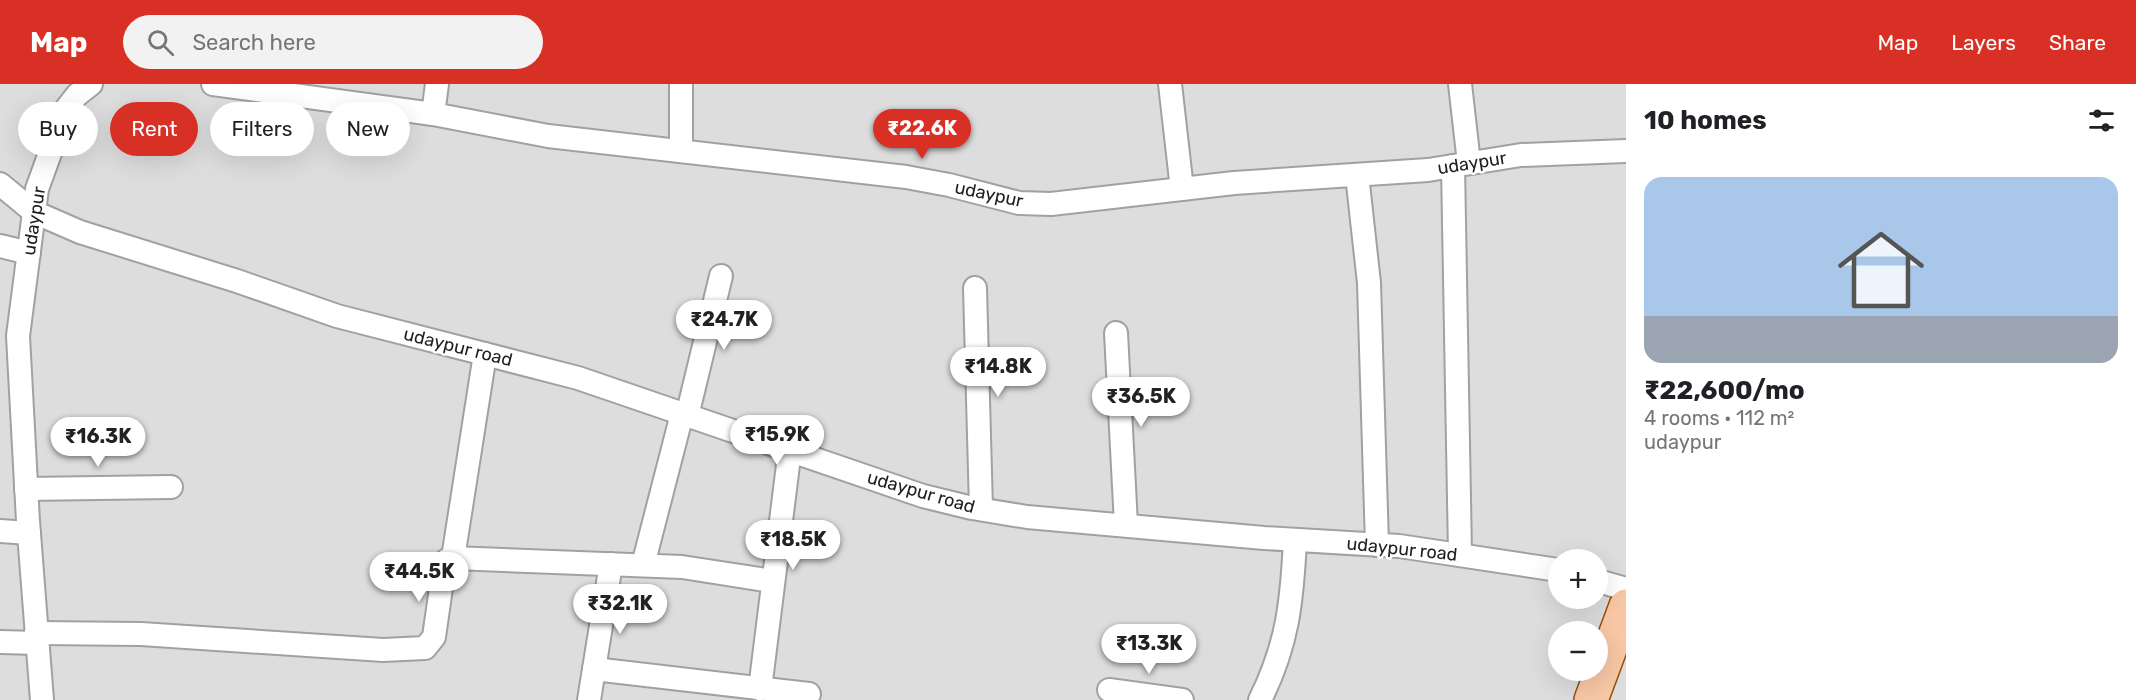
<!DOCTYPE html>
<html lang="en">
<head>
<meta charset="utf-8">
<style>
	:root { --surface:#fff; --page:#f2f2f2; --text:#202124; --muted:#757577; --accent:#d93025 }
	body { margin:0; font-family:Rubik,sans-serif; background:var(--page); color:var(--text); height:100vh; display:flex; flex-direction:column; font-size:22px; white-space:nowrap }
	* { box-sizing:border-box; margin:0 }
	p { font-size:20px; color:var(--muted) }
	.icon { flex:none; width:33px; height:33px; fill:none; stroke:currentColor; stroke-width:2; stroke-linecap:round; stroke-linejoin:round }
	.map { position:relative; flex:1; overflow:hidden }
	.sheet { display:flex; flex-direction:column; background:var(--surface); width:510px }
	.sheet>* { flex:none }
	.top-card { position:absolute; left:18px; top:18px; width:570px; height:54px; display:flex; gap:12px }
	.buttons { position:absolute; left:1548px; top:465px; display:grid; gap:12px }
	.buttons a { display:grid; place-items:center; width:60px; height:60px; border-radius:50%; background:var(--surface); box-shadow:0 6px 24px #0002; font-size:30px }
	.price { position:absolute; translate:-50% -51px; padding:0 14px; border-radius:21px; background:#fff; color:#222; font-size:20px; line-height:39px; filter:drop-shadow(0 2px 3px #0008) }
	.price::after { content:''; position:absolute; left:50%; top:36px; width:18px; height:14px; margin-left:-9px; background:inherit; clip-path:polygon(0 0,100% 0,50% 100%) }
	.price.on { background:var(--accent); color:#fff }
	ul { padding:0; list-style:none }
	li { display:grid; align-content:center; gap:12px; height:318px; padding:0 18px }
	li span { display:grid; place-items:center; height:186px; border-radius:18px; color:#555 }
	li>.icon { margin-inline-start:auto }
	span .icon { width:108px; height:108px; fill:#fffc; stroke-width:1 }
	li b { font-size:26px }
	h2 { display:flex; justify-content:space-between; align-items:center; height:72px; padding:0 18px; font-size:26px }
	.chip { padding:0 21px; border-radius:27px; background:var(--surface); box-shadow:0 6px 24px #0002; font-size:21px; line-height:54px }
	.chip.on { background:var(--accent); color:#fff }
	header { display:flex; align-items:center; gap:36px; box-sizing:border-box; height:84px; padding:0 30px; background:var(--accent); color:#fff }
	header strong { font-size:28px }
	nav { display:flex; gap:33px; margin-inline-start:auto; font-size:21px }
	.search { width:420px; height:54px; background:var(--page); display:flex; align-items:center; gap:15px; box-sizing:border-box; padding:0 21px; border-radius:33px; color:var(--muted); font-size:22px }
	main { display:flex; flex:1; min-height:0 }
	.map>svg:first-child { display:block }
	.residential { fill:#dedddd; fill-rule:evenodd }
	.lines { fill:none; stroke-linecap:round; stroke-linejoin:round }
	.street-casing { stroke:#a1a1a1; stroke-width:26 }
	.primary-casing { stroke:#965007; stroke-width:36 }
	.street { stroke:#fff; stroke-width:22 }
	.primary { stroke:#f8c7a5; stroke-width:33 }
	.labels { text-anchor:middle; dominant-baseline:central; stroke-width:5; stroke-linejoin:round; paint-order:stroke }
	.street-label { font-size:18px; fill:#202020; stroke:#fff }
</style>
</head>
<body>
<header>
<strong>Map</strong>
<div class="search"><svg class="icon" aria-label="search" viewBox="0 0 24 24"><circle cx="10" cy="10" r="6"/><path d="M15 15l6 6"/></svg>Search here</div>
<nav><a>Map</a><a>Layers</a><a>Share</a></nav>
</header>
<main>
<div class="map">
<svg width="1626" height="616" viewBox="0 0 1626 616">
	<rect width="100%" height="100%" fill="#f0ece7"/>
	<path class="residential" d="M0,0H1626V616H0ZM1558,476H1598V514H1558ZM1558,548H1598V586H1558Z"/>
	<g class="lines">
		<g class="street-casing">
			<g id="street">
				<polyline points="213,0 433,30 548,52 906,93 949,101 1019,119 1051,120 1234,99 1428,86 1521,71 1626,67"/>
				<polyline points="1170,0 1182,105"/>
				<polyline points="1460,0 1469,79"/>
				<polyline points="433,30 437,0"/>
				<polyline points="681,67 681,0"/>
				<polyline points="1453,82 1460,470"/>
				<polyline points="1357,91 1369,199 1377,461"/>
				<polyline points="0,100 34,128 80,148 237,197 337,232 578,294 923,412 972,424 1027,433 1264,454 1399,462 1558,486"/>
				<polyline points="0,162 29,169"/>
				<polyline points="975,204 981,425"/>
				<polyline points="1116,249 1126,441"/>
				<polyline points="687,332 721,192"/>
				<polyline points="26,405 171,403"/>
				<polyline points="0,447 29,449"/>
				<polyline points="453,474 485,270"/>
				<polyline points="643,481 682,330"/>
				<polyline points="1598,497 1626,505"/>
				<polyline points="36,549 141,550 383,566 425,564 434,553 444,483 447,476 453,474 682,483 772,497"/>
				<polyline points="0,558 37,559"/>
				<polyline points="594,585 809,610"/>
				<polyline points="760,605 790,365"/>
				<polyline points="1109,606 1182,616"/>
				<polyline points="42,616 28,437 18,252 37,105 66,25 77,11 91,0"/>
				<polyline points="589,616 611,480"/>
				<path d="M1260,616C1288,560 1292,517 1295,456"/>
			</g>
		</g>
		<g class="primary-casing">
			<polyline id="primary" points="1591,616 1626,522"/>
		</g>
		<use href="#street" class="street"/>
		<use href="#primary" class="primary"/>
	</g>
	<g class="labels">
		<g class="street-label">
			<text transform="translate(1472 79) rotate(-9)">udaypur</text>
			<text transform="translate(989 110) rotate(12)">udaypur</text>
			<text transform="translate(34 137) rotate(-81)">udaypur</text>
			<text transform="translate(458 263) rotate(14)">udaypur road</text>
			<text transform="translate(921 408) rotate(16)">udaypur road</text>
			<text transform="translate(1402 465) rotate(6)">udaypur road</text>
		</g>
	</g>
</svg>
<div class="buttons">
<a>+</a>
<a>−</a>
</div>
<b class="price on" style="left:922px;top:76px">₹22.6K</b>
<b class="price" style="left:724px;top:267px">₹24.7K</b>
<b class="price" style="left:998px;top:314px">₹14.8K</b>
<b class="price" style="left:1141px;top:344px">₹36.5K</b>
<b class="price" style="left:777px;top:382px">₹15.9K</b>
<b class="price" style="left:98px;top:384px">₹16.3K</b>
<b class="price" style="left:793px;top:487px">₹18.5K</b>
<b class="price" style="left:419px;top:519px">₹44.5K</b>
<b class="price" style="left:620px;top:551px">₹32.1K</b>
<b class="price" style="left:1149px;top:591px">₹13.3K</b>
<div class="top-card">
<a class="chip">Buy</a>
<a class="chip on">Rent</a>
<a class="chip">Filters</a>
<a class="chip">New</a>
</div>
</div>
<section class="sheet">
<h2>10 homes<svg class="icon" aria-label="filters" viewBox="0 0 24 24"><path d="M4 7h16M4 17h16"/><circle cx="9" cy="7" r="2"/><circle cx="15" cy="17" r="2"/></svg></h2>
<ul>
<li><span style="background:linear-gradient(#a9c7e8 75%,#9aa5b1 0)"><svg class="icon" aria-label="home" viewBox="0 0 24 24"><path d="M3 11l9-7 9 7M6 9v11h12V9"/></svg></span><div><b>₹22,600/mo</b><p>4 rooms · 112 m²</p><p>udaypur</p></div></li>
</ul>
</section>
</main>
</body>
</html>
